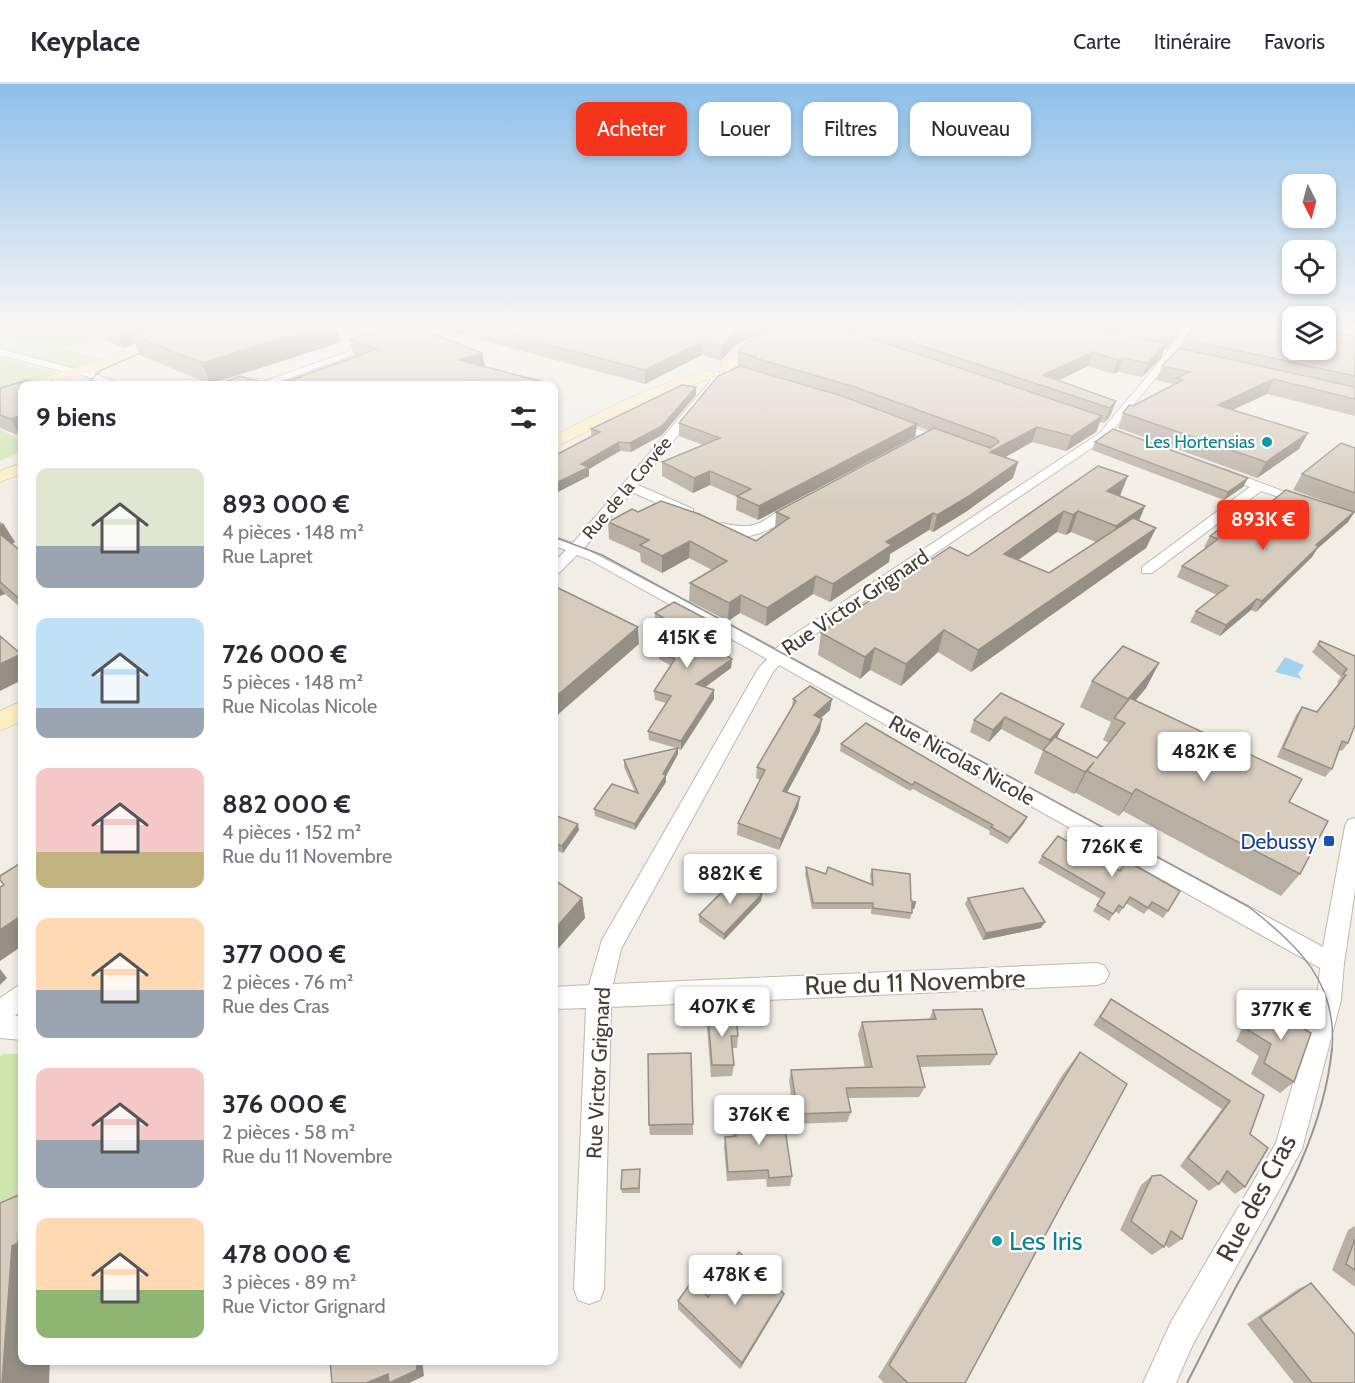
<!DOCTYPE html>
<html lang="fr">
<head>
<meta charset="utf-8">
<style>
	:root { --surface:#fff; --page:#f2f2f3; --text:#2b2b33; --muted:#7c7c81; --line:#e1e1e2; --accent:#f4341b }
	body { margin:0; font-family:Cabin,sans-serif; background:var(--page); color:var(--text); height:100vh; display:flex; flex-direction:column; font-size:22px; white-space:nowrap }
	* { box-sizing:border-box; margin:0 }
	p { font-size:20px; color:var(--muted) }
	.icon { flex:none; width:33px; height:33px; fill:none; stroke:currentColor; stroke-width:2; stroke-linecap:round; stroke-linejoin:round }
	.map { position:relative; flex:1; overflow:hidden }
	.details { position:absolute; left:18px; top:297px; width:540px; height:984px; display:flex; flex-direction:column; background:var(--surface); border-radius:12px; box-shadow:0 3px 9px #0003 }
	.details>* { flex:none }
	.top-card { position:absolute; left:576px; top:18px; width:570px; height:54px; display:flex; gap:12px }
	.needle { width:39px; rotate:174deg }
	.buttons { position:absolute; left:1282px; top:90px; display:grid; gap:12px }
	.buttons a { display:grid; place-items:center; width:54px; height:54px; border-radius:12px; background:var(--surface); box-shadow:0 3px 9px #0003; font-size:30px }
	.price { position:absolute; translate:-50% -51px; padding:0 14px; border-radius:6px; background:#fff; color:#222; font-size:20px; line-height:39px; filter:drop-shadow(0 2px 3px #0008) }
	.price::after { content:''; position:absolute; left:50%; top:36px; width:18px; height:14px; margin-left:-9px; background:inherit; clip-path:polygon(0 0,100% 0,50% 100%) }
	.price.current { background:var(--accent); color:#fff }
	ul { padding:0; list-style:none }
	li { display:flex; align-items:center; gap:18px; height:150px; padding:0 18px }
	li span { display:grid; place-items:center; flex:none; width:168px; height:120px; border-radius:12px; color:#555 }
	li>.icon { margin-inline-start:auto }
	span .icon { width:72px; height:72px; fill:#fffc; stroke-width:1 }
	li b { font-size:26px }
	h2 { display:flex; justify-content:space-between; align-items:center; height:72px; padding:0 18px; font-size:26px }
	.tag { padding:0 21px; border-radius:12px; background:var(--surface); box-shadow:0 3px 9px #0003; font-size:21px; line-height:54px }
	.tag.current { background:var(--accent); color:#fff }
	header { display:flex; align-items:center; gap:36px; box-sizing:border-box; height:84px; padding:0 30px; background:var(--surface); border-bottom:2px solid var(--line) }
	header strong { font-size:28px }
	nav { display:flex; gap:33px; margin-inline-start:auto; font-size:21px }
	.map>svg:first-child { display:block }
	.green { fill:#cfe6af }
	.water { fill:#a3d2ee }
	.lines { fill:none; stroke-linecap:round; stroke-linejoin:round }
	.street-casing { stroke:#c1b8ac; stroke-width:2 }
	.secondary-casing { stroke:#d1c097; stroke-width:1 }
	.street { fill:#fff; fill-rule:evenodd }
	.secondary { fill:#fdeec5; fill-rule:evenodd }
	.tram-far1 { stroke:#959595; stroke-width:1.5 }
	.tram { stroke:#959595; stroke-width:2 }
	.wall { fill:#b9afa3; fill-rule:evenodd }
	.shaded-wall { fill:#968f85 }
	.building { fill:#d7ccbe; stroke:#968f85; stroke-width:1.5 }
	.culture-dot { fill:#0f9aa8; stroke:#fff; stroke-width:2 }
	.transit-dot { fill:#1a4fb4; stroke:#fff; stroke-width:2 }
	.labels { text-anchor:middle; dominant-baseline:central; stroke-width:4.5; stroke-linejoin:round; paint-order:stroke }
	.far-culture-label { font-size:18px; fill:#0d838f; stroke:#fff; text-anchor:end }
	.far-street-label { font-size:18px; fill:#453e35; stroke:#fff }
	.street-label { font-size:21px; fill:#453e35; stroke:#fff }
	.transit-label { font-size:21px; fill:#164399; stroke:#fff; text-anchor:end }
	.near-street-label { font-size:26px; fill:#453e35; stroke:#fff }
	.near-culture-label { font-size:26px; fill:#0d838f; stroke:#fff; text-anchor:start }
</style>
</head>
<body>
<header>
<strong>Keyplace</strong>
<nav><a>Carte</a><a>Itinéraire</a><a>Favoris</a></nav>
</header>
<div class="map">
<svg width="1355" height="1299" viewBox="0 0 1355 1299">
	<rect width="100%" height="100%" fill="#f2eee6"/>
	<g class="green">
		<polygon points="42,243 124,243 64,265 105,275 72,287 0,266 0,256"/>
		<polygon points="0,273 58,289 0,311"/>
		<polygon points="0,345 22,357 22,367 0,377"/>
		<polygon points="4,970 22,970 22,1143 0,1153 0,972"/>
	</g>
	<polygon class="water" points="1285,573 1304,581 1298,590 1302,595 1275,588"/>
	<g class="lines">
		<g class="street-casing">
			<g id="street">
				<polygon points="418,243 430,243 267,302 251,302"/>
				<path d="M1185,243H1193C1168,282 1136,316 1108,353L796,563L788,572L1323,863L1345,742L1348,736L1355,734V806L1344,879L1341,916L1302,1065L1193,1260L1176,1299H1143L1171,1238L1276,1059L1317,916L1320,884L779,581L773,588L621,865L613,900L1097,879L1105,882L1109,890L1105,898L1097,901L611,923L604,1205L600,1216L589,1220L578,1216L574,1205L586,924L554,925V903L589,901L602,856L758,585L767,575L590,476L577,471L559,489L554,490V478L566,466L554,462V453L573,459L709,299L713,288H719L718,301L638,401L693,425V431H683L632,408L584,464L776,565L784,557L1100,349C1128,313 1160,281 1185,243Z"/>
				<polygon points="0,265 79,286 81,288 76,291 0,271"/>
				<polygon points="98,280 103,283 94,289 124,302 108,302 81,290"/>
				<polygon points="728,283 759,291 760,293 755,296 725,288 725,284"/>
				<polygon points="888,337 896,337 952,358 942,360 888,341"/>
				<polygon points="1224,385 1309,417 1303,421 1261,407 1152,489 1142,489 1142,483 1250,403 1220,392 1218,389"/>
				<path d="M797,420L802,421V427C779,440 740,468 715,443L722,439C767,450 762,429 797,420Z"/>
				<polygon points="22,899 22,925 15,932 22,932 22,956 0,954 0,914"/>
			</g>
		</g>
		<g class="secondary-casing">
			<g id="secondary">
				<polygon points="178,243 196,243 114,281 59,298 56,302 41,302 49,292 104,275"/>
				<polygon points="778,243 795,243 745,270 732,285 722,285 720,282 735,264"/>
				<path d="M711,286L716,287L718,290L716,293L656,313L554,364V352C605,325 654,299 711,286Z"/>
				<polygon points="22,379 22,390 0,398 0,387"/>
				<polygon points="22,617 22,637 0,647 0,627"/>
			</g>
		</g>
		<use href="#street" class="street"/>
		<use href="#secondary" class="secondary"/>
		<g class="tram-far1">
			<polyline points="89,302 89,297 102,286 155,262"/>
			<path d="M554,453L602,471L1249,823C1298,862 1338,898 1332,966"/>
		</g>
		<path class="tram" d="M1187,1299C1204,1266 1220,1233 1237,1201C1278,1127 1324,1050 1332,964"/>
	</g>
	<g class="wall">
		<polygon points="99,243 337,243 341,258 210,300 140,271 135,259 124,264 105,256"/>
		<polygon points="433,243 773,243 734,262 721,277 702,271 645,300"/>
		<polygon points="776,243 1182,243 1167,265 1164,265 1161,274 1142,293 1118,288 1113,290 1088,282 1058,297 1116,317 1110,332 1104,339 1100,338 1096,348 1066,367 1032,358 1005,373 1018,378 1013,394 964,429 933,448 929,446 890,470 889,478 830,518 813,510 766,542 740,529 728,537 689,517 690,499 712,486 689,474 662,489 641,478 640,469 609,455 608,438 638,428 756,457 775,444 776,428 929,347 917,342 915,353 758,436 736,426 737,413 710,401 693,409 662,392 662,378 703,361 679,352 679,339 739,282 738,282 738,268"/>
		<polygon points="1355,253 1355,332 1267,310 1233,326 1299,365 1257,394 1118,344 1123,329 1133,322 1172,302 1173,300 1156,296 1162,282 1181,264 1185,255"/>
		<polygon points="349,255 482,269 485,283 549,302 274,302 354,273"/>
		<polygon points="696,303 696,311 662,351 631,368 620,367 589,385 589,392 554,410 591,353 591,345"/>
		<polygon points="0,304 20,352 0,344"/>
		<polygon points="1095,358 1248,394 1243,403 1224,416 1092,366"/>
		<polygon points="1355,364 1355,429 1354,429 1348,438 1317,465 1312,473 1256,528 1251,526 1220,552 1190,538 1196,527 1217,511 1177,493 1182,482 1207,464 1204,463 1210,452 1253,432 1326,418 1293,406 1302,390"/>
		<path d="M1098,382L1139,437L1156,444L1146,464L971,588L938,568L901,602L870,586L860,595L818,571L821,549L968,472ZM1057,448L1066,451L1071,448L1096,458L1049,489L1018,476Z"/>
		<polygon points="0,437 15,458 12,460 22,468 22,525 5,510 0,512"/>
		<polygon points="674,518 724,570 732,575 731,584 705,603 714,606 714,615 681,666 678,665 678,670 666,692 666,698 635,746 595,732 594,725 635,708 624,683 624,676 676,664 649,656 648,647 666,619 655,616 654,607 671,582 659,575 658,566 669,546 655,538 655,529"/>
		<polygon points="1320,557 1355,572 1348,659 1342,667 1339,666 1332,685 1325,693 1277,673 1296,631 1302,623 1317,628 1339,599 1337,598 1341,593 1312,568"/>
		<polygon points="1159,579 1146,604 1135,617 1289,718 1300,790 1281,812 1123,727 1119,732 1076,709 1076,708 1074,710 1034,689 1043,667 1001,645 989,658 970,648 974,636 1001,609 1058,652 1057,654 1097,674 1109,659 1103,656 1111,638 1080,623 1092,597"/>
		<polygon points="793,615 830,626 820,634 820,647 787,708 800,713 798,724 779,766 737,751 738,739 760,696 756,694 757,683 792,623"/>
		<polygon points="841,660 1024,739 1007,760 989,750 990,747 913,705 910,707 840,667"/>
		<polygon points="554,731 579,746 563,769 554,765"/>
		<polygon points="1058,752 1168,827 1163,834 1148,825 1144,830 1126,819 1119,830 1115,827 1109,837 1093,827 1101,815 1038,779 1042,772"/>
		<polygon points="806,783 826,790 871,800 870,791 872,785 911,817 916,818 914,825 912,825 912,829 910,835 871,830 871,825 812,825 805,790"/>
		<polygon points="554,796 582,814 585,834 557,866 554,864"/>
		<polygon points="762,810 761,817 724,856 699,838 699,831"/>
		<polygon points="968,814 1041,844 983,856 965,820"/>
		<polygon points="1111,915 1264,1011 1250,1050 1245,1103 1235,1110 1221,1097 1219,1100 1209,1107 1180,1082 1222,1025 1093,941"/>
		<polygon points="1260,919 1294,998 1280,1009 1251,990 1259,972 1236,957 1248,931"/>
		<polygon points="933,926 997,970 990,981 920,983 925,1003 919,1013 848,1014 851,1028 847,1038 795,1040 789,997 791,986 865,984 858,950 862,938 929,936"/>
		<polygon points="708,932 738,952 737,964 732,964 734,981 732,992 711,993 707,944"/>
		<polygon points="1080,968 965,1299 884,1299 878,1293 1063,990"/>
		<polygon points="734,1033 792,1092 790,1102 767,1103 766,1095 727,1097 724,1063 725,1053 733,1052 733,1044"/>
		<polygon points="693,1040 693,1051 650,1051 649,1041"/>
		<polygon points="640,1090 640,1109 622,1109 621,1105"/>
		<polygon points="1152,1092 1182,1155 1169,1164 1165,1161 1164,1163 1152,1171 1120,1146 1141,1101"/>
		<polygon points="1355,1142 1355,1203 1332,1186 1348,1146"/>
		<polygon points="1311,1199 1355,1299 1294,1299 1247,1240 1298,1205"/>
		<polygon points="708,1213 781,1217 740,1285 678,1225 678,1217"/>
	</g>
	<g class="shaded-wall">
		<polygon points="116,243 173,243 131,251 135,259 124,264 114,244"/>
		<polygon points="318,243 337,243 341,258 210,300 202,279"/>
		<polygon points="746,243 773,243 734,262 721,277 722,263 735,248"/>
		<polygon points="1179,243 1182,243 1167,265 1172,252"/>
		<polygon points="703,257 702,271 645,300 645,286"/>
		<polygon points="1166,260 1161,274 1142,293 1148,279"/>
		<polygon points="1093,268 1088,282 1045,303 1043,291"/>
		<polygon points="482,269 486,290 459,276"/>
		<polygon points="1123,274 1118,288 1113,290 1118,276"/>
		<polygon points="1274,295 1267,310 1210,336 1217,321"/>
		<polygon points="472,297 473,302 461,302"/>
		<polygon points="696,303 696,311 662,351 631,368 630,359"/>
		<polygon points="1116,317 1110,332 1104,339 1110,324"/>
		<polygon points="22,331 22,351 20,352 11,335"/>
		<polygon points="1102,332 1096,348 1066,367 1072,352"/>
		<polygon points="917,340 915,353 758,436 759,422"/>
		<polygon points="1037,343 1032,358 986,384 990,368"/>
		<polygon points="1308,349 1299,365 1257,394 1266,378"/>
		<polygon points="619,358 620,367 589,385 589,392 554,410 554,400 581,380"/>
		<polygon points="1018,378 1013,394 964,429 933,448 937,431"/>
		<polygon points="710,387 710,401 693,409 694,394"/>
		<polygon points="1128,392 1120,412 1107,407"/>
		<polygon points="1248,394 1243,403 1224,416 1228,408"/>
		<polygon points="1145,422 1137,442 1107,463 1116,442"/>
		<polygon points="1064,427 1057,448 997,491 1004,470"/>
		<polygon points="1078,427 1071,448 1066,451 1073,431"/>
		<polygon points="1354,428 1348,438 1317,465 1312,473 1256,528 1262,517 1316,461"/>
		<polygon points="933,429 929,446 890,470 889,478 830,518 833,500 886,458"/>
		<polygon points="3,439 15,458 5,463 0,456 0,441"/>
		<polygon points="1156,444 1146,464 971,588 978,566"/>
		<polygon points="690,457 689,474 662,489 662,472"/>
		<polygon points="816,492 813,510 766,542 767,524"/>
		<polygon points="0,503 5,510 0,512"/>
		<polygon points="741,511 740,529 728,537 729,519"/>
		<polygon points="1257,515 1251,526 1220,552 1226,541"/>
		<polygon points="638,543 639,560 554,634 554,614"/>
		<polygon points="944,546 938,568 901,602 906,580"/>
		<polygon points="875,564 870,586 860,595 865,573"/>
		<polygon points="21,570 22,572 22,596 0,607 0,580"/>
		<polygon points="732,575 731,584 696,610 696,600"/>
		<polygon points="1159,579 1146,604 1119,636 1118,636 1128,615"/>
		<polygon points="714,606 714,615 681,666 681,657"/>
		<polygon points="832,615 830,626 812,642 814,631"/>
		<polygon points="1005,633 1001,645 989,658 993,646"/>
		<polygon points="822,635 820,647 782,718 783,707"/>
		<polygon points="1064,640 1058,652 1045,668 1050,656"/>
		<polygon points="678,664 678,670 666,692 666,698 635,746 635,740"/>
		<polygon points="1087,687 1076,708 1074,710 1085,688"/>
		<polygon points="1136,705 1123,727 1119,732 1132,710"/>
		<polygon points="800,713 798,724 779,766 781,755"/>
		<polygon points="1027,733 1024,739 1007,760 1010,754"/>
		<polygon points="578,740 579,746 563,769 562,762"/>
		<polygon points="762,810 761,817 724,856 724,850"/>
		<polygon points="582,814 585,834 557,866 554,846"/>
		<polygon points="916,818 914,825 909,826 912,819"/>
		<polygon points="22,831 22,862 0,877 0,846"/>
		<polygon points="1045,838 1041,844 983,856 986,849"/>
		<polygon points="0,885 7,894 0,901"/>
		<polygon points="554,972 556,983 554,1018"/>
		<polygon points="21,1110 22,1111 22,1276 50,1276 49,1299 2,1299 12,1162"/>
		<polygon points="784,1210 781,1217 740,1285 742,1279"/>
		<polygon points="416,1276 422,1276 424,1292 409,1299 389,1299"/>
		<polygon points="388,1290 396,1296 387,1299 366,1299"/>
	</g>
	<g class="building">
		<polygon points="149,243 318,243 202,279 131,251"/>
		<polygon points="385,243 415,243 482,269 459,276 548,299 544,302 487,302 472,297 461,302 274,302 377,265 349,255"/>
		<polygon points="480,243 746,243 735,248 722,263 703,257 645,286"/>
		<polygon points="776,243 838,243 1102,332 1072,352 1037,343 990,368 1018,378 969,412 937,431 933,429 886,458 892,461 833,500 816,492 767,524 741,511 729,519 690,499 727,477 690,457 662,472 640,461 649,456 608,438 632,425 638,428 661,417 699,430 756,457 789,434 776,428 934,344 990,364 999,358 995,354 852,302 754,274 756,273 738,268 747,258"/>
		<polygon points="865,243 1092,243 1166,260 1148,279 1123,274 1118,276 1093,268 1043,291 1116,317 1110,324"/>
		<polygon points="1132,243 1179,243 1172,252"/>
		<polygon points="1193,243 1293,243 1293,266 1326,266 1326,246 1355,253 1355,292 1185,255"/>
		<polygon points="1179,264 1355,303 1355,315 1274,295 1217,321 1308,349 1266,378 1123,329 1129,321 1133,322 1183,296 1176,294 1190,288 1162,282"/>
		<polygon points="740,282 842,312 917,340 759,422 737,412 751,405 710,387 694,394 662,378 720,354 679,339 718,292"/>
		<polygon points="240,292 274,302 214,302"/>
		<polygon points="28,296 39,301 53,297 64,302 22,302 22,331 11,335 0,331 0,304"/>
		<polygon points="682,301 696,303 662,342 630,359 619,358 581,380 589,383 554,400 554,372 600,348 591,345"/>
		<polygon points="1113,345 1248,394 1228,408 1095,358"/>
		<polygon points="1341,359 1355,364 1355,409 1302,390"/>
		<polygon points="1098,382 1128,392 1107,407 1145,422 1116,442 1078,427 1073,431 1064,427 1004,470 1049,489 1133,434 1156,444 978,566 944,546 906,580 875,564 865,573 821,549 950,463 968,472"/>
		<polygon points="1286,406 1354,428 1316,461 1319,462 1262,517 1257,515 1226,541 1196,527 1228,502 1182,482 1218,455 1210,452 1243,428 1253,432"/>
		<polygon points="0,450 22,468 22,517 0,498"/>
		<polygon points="554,502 638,543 554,614"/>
		<polygon points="674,518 716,540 724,570 732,575 696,600 714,606 681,657 648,647 671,612 654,607 675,575 658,566 673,539 655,529"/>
		<polygon points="0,552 21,570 0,580"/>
		<polygon points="1320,557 1355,572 1355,641 1348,659 1342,657 1332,685 1283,664 1302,623 1317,628 1346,591 1343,590 1347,585 1318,560"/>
		<polygon points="1123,562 1159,579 1128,615 1092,597"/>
		<polygon points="810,602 832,615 814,631 822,635 783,707 800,713 781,755 738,739 765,686 757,683 796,617 793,615"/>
		<polygon points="1001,609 1064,640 1050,656 1005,633 993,646 974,636"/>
		<polygon points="1130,614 1302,695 1289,718 1328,737 1300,790 1136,705 1132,710 1087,687 1094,678 1085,688 1043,666 1055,653 1097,674 1125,639 1114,634"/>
		<polygon points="866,639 1027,733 1010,754 991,743 993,741 915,698 912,701 841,660"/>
		<polygon points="678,664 663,690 666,691 635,740 594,725 612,700 638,709 624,676"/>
		<polygon points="554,731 578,740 562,762 554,759"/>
		<polygon points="1058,752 1120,787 1127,777 1180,807 1168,827 1152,818 1148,824 1130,813 1123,824 1119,821 1113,830 1097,821 1105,809 1042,772"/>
		<polygon points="22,778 22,831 0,846 0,803 4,801 0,796 0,792"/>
		<polygon points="806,783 826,790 828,783 873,801 872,785 910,790 911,817 916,818 912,819 912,829 873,824 873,819 813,819"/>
		<polygon points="737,793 762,810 724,850 699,831"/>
		<polygon points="554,796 582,814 554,846"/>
		<polygon points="1023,804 1045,838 986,849 968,814"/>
		<polygon points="1111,915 1264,1011 1250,1050 1268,1064 1245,1103 1227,1087 1219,1100 1188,1074 1230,1017 1100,933"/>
		<polygon points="1260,919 1311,949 1294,998 1264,979 1271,960 1248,946"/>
		<polygon points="982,925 997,970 917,972 925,1003 846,1004 851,1028 798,1030 791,986 872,983 862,938 936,935 933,926"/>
		<polygon points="736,930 738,952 731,952 734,981 712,981 708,932"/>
		<polygon points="1080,968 1127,1000 965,1299 908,1299 889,1281"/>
		<polygon points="691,969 693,1040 649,1041 648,970"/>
		<polygon points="783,1031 792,1092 769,1094 768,1086 728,1088 725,1053 736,1052 734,1033"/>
		<polygon points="640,1085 639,1104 621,1105 622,1086"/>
		<polygon points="1161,1091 1197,1117 1182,1155 1171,1147 1164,1163 1131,1137 1152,1092"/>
		<polygon points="21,1110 18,1159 12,1162 2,1299 0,1299 0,1119"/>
		<polygon points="1355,1155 1355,1186 1346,1180"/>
		<polygon points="739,1168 784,1210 742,1279 678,1217 692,1197 708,1213"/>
		<polygon points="1311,1199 1355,1251 1355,1299 1312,1299 1260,1234"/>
		<polygon points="330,1276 416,1276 417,1286 389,1299 388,1290 366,1299 332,1299"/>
	</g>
	<linearGradient id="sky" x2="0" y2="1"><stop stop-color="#8cc0ea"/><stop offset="0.57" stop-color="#f9f7f4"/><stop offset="1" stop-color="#f9f7f4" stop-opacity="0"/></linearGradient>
	<rect width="1355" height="425" fill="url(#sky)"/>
	<g class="culture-dot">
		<circle cx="1267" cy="358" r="6"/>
		<circle cx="997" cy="1157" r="6"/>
	</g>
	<rect class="transit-dot" x="1323" y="751" width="12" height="12" rx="3"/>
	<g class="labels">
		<g class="far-culture-label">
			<text x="1255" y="358">Les Hortensias</text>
		</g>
		<g class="far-street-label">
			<text transform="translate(627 404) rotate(-50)">Rue de la Corvée</text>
		</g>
		<g class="street-label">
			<text transform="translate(855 518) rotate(-34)">Rue Victor Grignard</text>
			<text transform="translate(962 676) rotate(29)">Rue Nicolas Nicole</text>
			<text transform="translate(598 989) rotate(-87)">Rue Victor Grignard</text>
		</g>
		<g class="transit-label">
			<text x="1317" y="757">Debussy</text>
		</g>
		<g class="near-street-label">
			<text transform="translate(915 898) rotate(-2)">Rue du 11 Novembre</text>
			<text transform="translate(1256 1114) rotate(-62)">Rue des Cras</text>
		</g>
		<g class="near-culture-label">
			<text x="1009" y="1157">Les Iris</text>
		</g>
	</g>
</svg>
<div class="buttons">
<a><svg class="needle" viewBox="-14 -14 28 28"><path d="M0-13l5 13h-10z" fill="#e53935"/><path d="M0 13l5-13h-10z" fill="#7c7c81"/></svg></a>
<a><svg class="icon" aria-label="locate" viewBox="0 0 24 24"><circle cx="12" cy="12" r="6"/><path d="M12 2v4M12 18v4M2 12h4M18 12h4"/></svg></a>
<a><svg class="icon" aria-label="layers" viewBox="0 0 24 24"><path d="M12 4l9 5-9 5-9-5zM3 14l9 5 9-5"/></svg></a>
</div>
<b class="price current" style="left:1263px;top:467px">893K €</b>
<b class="price" style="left:687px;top:585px">415K €</b>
<b class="price" style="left:1204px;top:699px">482K €</b>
<b class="price" style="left:1112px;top:794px">726K €</b>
<b class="price" style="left:730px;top:821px">882K €</b>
<b class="price" style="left:722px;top:954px">407K €</b>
<b class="price" style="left:1281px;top:957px">377K €</b>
<b class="price" style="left:759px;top:1062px">376K €</b>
<b class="price" style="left:735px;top:1222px">478K €</b>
<div class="top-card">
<a class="tag current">Acheter</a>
<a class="tag">Louer</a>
<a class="tag">Filtres</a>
<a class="tag">Nouveau</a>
</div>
<section class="details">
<h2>9 biens<svg class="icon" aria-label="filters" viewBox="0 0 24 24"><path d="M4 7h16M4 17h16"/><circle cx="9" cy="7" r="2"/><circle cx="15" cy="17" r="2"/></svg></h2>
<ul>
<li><span style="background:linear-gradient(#dfe7d0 65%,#9aa5b1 0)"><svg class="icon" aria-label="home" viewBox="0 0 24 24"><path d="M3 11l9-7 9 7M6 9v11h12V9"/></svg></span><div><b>893 000 €</b><p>4 pièces · 148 m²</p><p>Rue Lapret</p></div></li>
<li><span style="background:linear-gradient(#bfe0f5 75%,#9aa5b1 0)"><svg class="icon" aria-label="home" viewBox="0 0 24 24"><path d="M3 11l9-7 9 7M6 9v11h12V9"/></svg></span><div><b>726 000 €</b><p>5 pièces · 148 m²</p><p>Rue Nicolas Nicole</p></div></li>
<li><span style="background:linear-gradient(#f6c9c9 70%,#c2b280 0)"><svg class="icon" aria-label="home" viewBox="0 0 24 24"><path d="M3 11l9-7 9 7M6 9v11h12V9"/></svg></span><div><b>882 000 €</b><p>4 pièces · 152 m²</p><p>Rue du 11 Novembre</p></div></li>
<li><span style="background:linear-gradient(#ffd9b3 60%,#9aa5b1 0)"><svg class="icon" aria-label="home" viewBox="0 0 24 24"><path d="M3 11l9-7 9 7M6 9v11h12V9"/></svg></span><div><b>377 000 €</b><p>2 pièces · 76 m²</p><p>Rue des Cras</p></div></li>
<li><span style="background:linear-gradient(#f6c9c9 60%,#9aa5b1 0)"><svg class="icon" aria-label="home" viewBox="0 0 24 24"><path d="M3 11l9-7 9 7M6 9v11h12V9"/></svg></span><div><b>376 000 €</b><p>2 pièces · 58 m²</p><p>Rue du 11 Novembre</p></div></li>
<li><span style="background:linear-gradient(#ffd9b3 60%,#8fb573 0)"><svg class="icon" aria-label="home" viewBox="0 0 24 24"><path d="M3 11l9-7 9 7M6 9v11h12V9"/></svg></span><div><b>478 000 €</b><p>3 pièces · 89 m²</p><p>Rue Victor Grignard</p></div></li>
</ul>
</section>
</div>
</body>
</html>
